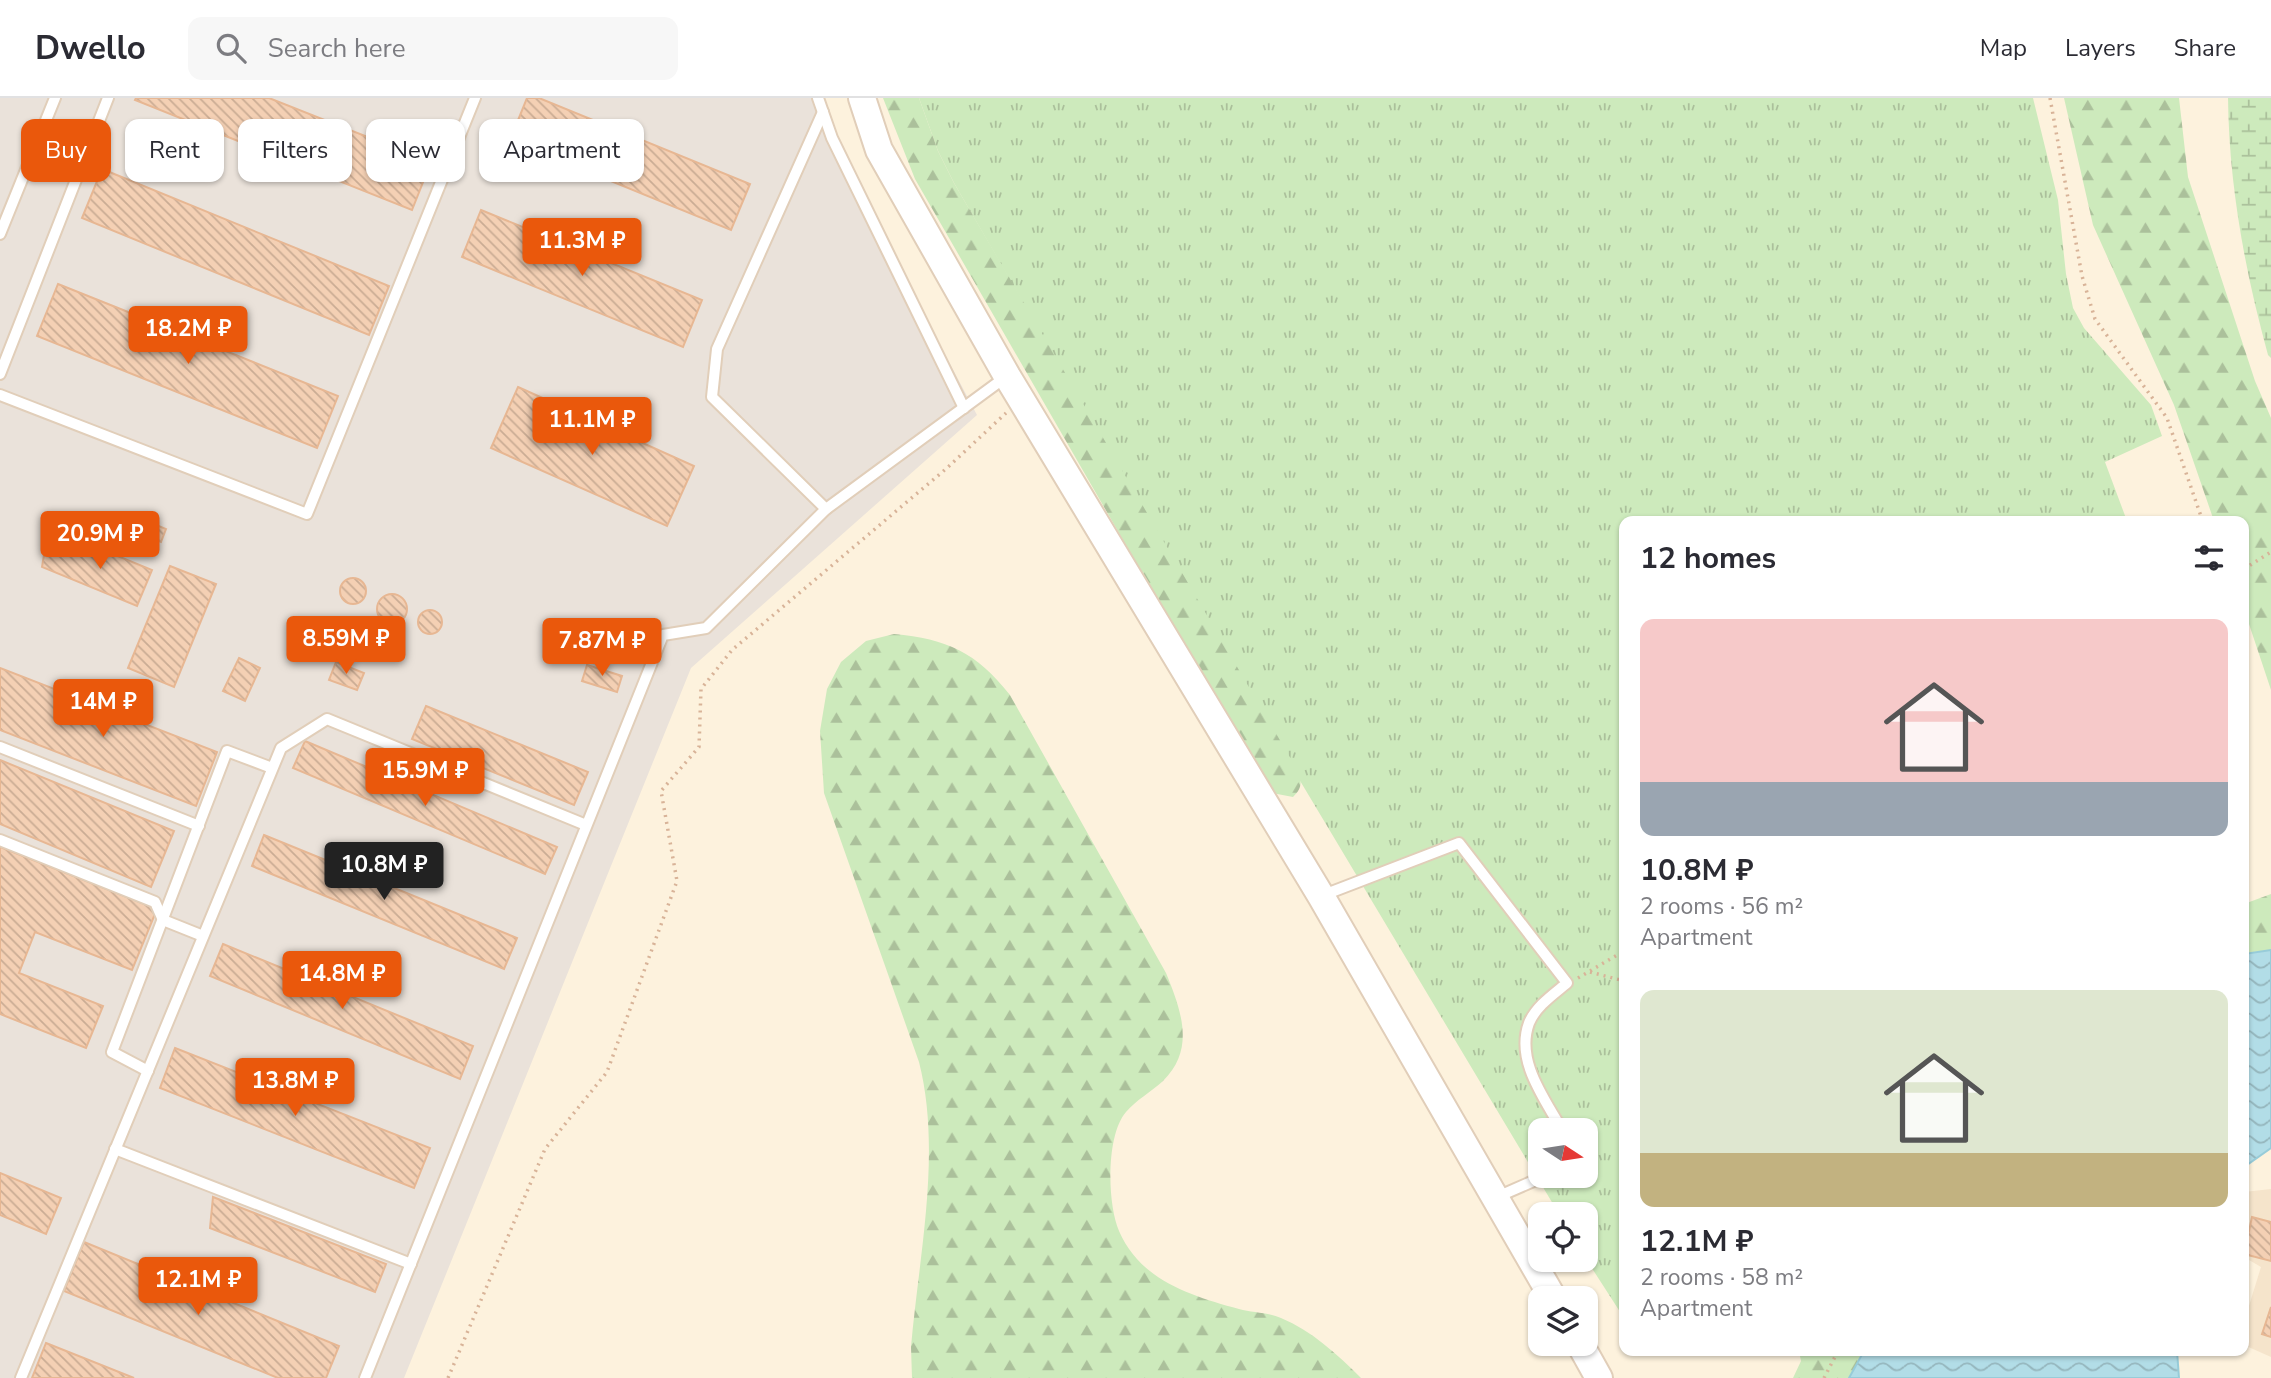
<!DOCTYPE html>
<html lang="en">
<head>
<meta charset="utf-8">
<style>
	:root { --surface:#fff; --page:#f7f7f7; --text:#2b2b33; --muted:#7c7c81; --line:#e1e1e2; --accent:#ea580c }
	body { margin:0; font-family:"Nunito Sans",sans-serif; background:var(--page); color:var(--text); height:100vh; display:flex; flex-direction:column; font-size:26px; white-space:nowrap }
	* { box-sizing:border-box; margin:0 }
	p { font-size:23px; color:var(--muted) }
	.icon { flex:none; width:38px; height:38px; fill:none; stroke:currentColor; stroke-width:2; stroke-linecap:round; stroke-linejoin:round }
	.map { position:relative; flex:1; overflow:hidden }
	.panel { position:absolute; left:1619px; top:418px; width:630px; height:840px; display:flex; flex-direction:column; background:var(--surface); border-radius:14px; box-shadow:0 2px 5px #0004 }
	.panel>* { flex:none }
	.banner { position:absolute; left:21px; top:21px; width:665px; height:63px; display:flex; gap:14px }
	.needle { width:46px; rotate:102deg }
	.fabs { position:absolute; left:1528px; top:1020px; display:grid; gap:14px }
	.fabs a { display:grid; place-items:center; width:70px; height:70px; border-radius:14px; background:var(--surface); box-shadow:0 2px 5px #0004; font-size:35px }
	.price { position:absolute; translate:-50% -60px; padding:0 16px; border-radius:7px; background:var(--accent); color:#fff; font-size:23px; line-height:46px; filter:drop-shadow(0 2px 4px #0008) }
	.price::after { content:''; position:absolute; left:50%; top:42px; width:21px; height:16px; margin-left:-10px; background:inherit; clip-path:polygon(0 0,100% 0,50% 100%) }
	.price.selected { background:#222; color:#fff }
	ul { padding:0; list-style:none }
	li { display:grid; align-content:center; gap:14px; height:371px; padding:0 21px }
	li span { display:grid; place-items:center; height:217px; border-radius:14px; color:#555 }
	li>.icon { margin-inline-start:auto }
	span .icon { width:126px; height:126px; fill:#fffc; stroke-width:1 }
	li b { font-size:30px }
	h2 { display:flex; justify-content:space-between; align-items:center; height:84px; padding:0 21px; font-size:30px }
	.tag { padding:0 24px; border-radius:14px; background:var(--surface); box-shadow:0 2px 5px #0004; font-size:24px; line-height:63px }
	.tag.selected { background:var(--accent); color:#fff }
	header { display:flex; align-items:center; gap:42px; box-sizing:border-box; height:98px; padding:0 35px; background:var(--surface); border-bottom:2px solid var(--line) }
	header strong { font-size:33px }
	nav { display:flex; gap:38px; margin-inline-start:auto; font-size:24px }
	.search { width:490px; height:63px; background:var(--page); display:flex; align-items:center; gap:18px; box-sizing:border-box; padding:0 24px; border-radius:14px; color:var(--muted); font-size:26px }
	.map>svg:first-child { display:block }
	.residential { fill:#f5e4cb }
	.industrial { fill:#eae2da }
	.grass { fill:url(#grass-tufts); fill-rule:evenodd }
	.forest { fill:url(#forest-firs) }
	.wetland { fill:url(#wetland-marsh) }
	.water { fill:url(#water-waves); stroke:#97ccd9; stroke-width:2 }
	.building { fill:url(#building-back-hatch); stroke:#e7b793; stroke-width:2 }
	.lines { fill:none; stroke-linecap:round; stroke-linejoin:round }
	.service-casing { stroke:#e1ceb9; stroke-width:14 }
	.tertiary-casing { stroke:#e1ceb9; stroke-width:30 }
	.path { stroke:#d8b398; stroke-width:3.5; stroke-dasharray:2 5; stroke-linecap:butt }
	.service { stroke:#fff; stroke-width:10 }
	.tertiary { stroke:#fff; stroke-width:26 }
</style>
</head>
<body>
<header>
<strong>Dwello</strong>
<div class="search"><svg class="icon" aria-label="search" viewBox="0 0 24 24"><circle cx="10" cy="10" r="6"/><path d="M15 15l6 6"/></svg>Search here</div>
<nav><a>Map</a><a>Layers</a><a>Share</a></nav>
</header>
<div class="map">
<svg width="2271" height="1280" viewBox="0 0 2271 1280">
	<defs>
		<pattern id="grass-tufts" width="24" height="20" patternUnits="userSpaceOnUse" patternTransform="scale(1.75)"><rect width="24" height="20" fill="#cdeabc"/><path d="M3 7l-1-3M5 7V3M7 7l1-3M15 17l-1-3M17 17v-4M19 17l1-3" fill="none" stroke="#abc09b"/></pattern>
		<pattern id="forest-firs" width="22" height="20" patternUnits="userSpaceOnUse" patternTransform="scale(1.75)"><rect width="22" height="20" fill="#cdeabc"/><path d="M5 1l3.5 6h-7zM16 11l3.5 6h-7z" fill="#abc09b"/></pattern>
		<pattern id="wetland-marsh" width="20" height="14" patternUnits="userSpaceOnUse" patternTransform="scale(1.75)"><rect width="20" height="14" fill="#cdeabc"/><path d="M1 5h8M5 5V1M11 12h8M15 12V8" fill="none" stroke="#abc09b"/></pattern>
		<pattern id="water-waves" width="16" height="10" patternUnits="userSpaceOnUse" patternTransform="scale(1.75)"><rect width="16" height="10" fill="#b2dde7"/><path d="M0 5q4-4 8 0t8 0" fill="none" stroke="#95b6bd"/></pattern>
		<pattern id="building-back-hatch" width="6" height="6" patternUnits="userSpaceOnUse" patternTransform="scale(1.75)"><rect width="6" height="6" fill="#f4d0b4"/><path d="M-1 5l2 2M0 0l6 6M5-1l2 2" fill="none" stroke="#caac94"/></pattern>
	</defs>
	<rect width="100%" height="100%" fill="#fdf2dd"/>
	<polygon class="residential" points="2271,1091 2271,1259 2244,1247 2244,1224 2261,1169 2244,1159 2244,1094"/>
	<polygon class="industrial" points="0,0 823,0 846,69 977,317 691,570 404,1280 0,1280"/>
	<path class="grass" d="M919,0H2033L2058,102L2066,176L2073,210L2084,230L2151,307L2162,338L2105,364L2127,423L1624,424V1220L1586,1161V1116H1559L1290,666L954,85L938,53ZM1540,1032H1586V1078H1540Z"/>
	<g class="forest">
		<path d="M883,0H919L938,53L954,85L1298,673C1302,684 1302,691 1293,699L1272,695L1263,685L915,81Z"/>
		<polygon points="2064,0 2179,0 2188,79 2255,283 2271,320 2271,592 2244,511 2244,424 2214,423 2174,307 2093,127"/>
		<path d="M894,536C947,541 976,554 1010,597L1166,875C1181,912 1196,951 1163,983C1151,994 1136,1002 1126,1014C1106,1037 1107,1105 1119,1133C1140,1182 1191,1198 1239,1211C1252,1215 1268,1214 1281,1220C1312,1233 1337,1256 1361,1280H912L911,1249C919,1157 942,1054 919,964L824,695L820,633L827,591L841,564L866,543Z"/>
		<polygon points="2271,796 2271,852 2244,856 2244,806"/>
		<polygon points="1799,1253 1864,1253 1849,1280 1793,1280 1801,1263"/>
	</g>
	<path class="wetland" d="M2228,0H2271V260L2268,257C2245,173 2229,88 2228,0Z"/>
	<g class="water">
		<polygon points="2271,852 2271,1050 2244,1069 2244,856"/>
		<polygon points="1864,1253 2177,1253 2179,1280 1849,1280"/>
	</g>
	<g class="building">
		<polygon points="136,0 269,0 431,64 412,112 135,2"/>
		<polygon points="527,0 539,0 750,86 731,132 510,42"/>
		<polygon points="102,71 389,188 369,237 82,120"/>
		<polygon points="481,112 702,202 683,249 462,159"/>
		<polygon points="58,186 338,298 317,350 37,238"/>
		<polygon points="518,289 694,368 667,428 491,350"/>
		<polygon points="132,417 166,431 161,444 127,430"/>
		<polygon points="71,439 152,472 137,508 42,469 45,451 63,458"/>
		<polygon points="170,468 216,486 174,589 128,570"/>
		<circle cx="353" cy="493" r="13"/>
		<circle cx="392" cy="511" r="15"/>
		<circle cx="430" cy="524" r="12"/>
		<polygon points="239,560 260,570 245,603 223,593"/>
		<polygon points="336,564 364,575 357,592 329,582"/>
		<polygon points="587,567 622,578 617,594 582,583"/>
		<polygon points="0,570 217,654 196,708 0,632"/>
		<polygon points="426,608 588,674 574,707 412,641"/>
		<polygon points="305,643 557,749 545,776 293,670"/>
		<polygon points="0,662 174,733 151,789 0,726"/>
		<polygon points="264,737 517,840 504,871 252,768"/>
		<polygon points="0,749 157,811 132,872 35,834 19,875 103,908 86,950 0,916"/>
		<polygon points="223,846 473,948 460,981 210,878"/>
		<polygon points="175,950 430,1050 414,1090 160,990"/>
		<polygon points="0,1075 61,1100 46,1136 0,1117"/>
		<polygon points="213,1099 386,1166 375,1194 210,1130"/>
		<polygon points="2252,1119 2271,1124 2271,1163 2244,1156"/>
		<polygon points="84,1144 339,1248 326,1280 278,1280 64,1193"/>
		<polygon points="2271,1209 2271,1239 2262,1236"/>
		<polygon points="46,1245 134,1280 32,1280"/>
	</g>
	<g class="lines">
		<g class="service-casing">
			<g id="service">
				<polyline points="818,0 832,40 964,310"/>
				<polyline points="823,14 717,251 712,299 826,411"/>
				<polyline points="0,136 55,0"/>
				<polyline points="0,276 108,0"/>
				<polyline points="0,297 307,416 475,0"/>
				<polyline points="0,649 199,728"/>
				<polyline points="0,742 155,804 163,822 203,838"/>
				<path d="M1321,798L1459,745L1567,885C1554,896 1536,908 1529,925C1515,963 1545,1001 1562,1032"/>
				<polyline points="148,973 112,954 227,653 272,670"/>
				<polyline points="115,1051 411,1166"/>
				<polyline points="1497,1099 1545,1078"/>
				<polyline points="21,1280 281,650 327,621 586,727"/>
				<polyline points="365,1280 663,537 706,530 826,411 1007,278"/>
			</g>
		</g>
		<g class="tertiary-casing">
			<g id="tertiary">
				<polyline points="862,0 879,52 1007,278 1321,798 1553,1200"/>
				<polyline points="1580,1246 1599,1280"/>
			</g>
		</g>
		<g class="path">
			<polyline points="2050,0 2082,178 2095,221 2167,320 2203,424"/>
			<polyline points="2244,471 2271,454"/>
			<polyline points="1590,874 1624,883"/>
			<polyline points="1578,880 1624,853"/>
			<polyline points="448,1280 545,1051 607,974 677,783 661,693 699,649 701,591 732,552 947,370 1006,315"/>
			<polyline points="1824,1280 1838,1253"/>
		</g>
		<use href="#service" class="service"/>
		<use href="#tertiary" class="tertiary"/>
	</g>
</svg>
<div class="fabs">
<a><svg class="needle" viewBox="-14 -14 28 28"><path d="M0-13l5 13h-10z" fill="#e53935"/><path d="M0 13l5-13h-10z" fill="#7c7c81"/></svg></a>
<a><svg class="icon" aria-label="locate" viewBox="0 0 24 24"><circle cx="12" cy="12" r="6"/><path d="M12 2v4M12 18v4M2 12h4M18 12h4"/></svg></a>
<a><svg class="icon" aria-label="layers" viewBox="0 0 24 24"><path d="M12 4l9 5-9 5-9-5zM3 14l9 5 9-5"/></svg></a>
</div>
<b class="price" style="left:582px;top:180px">11.3M ₽</b>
<b class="price" style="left:188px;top:268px">18.2M ₽</b>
<b class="price" style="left:592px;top:359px">11.1M ₽</b>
<b class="price" style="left:100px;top:473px">20.9M ₽</b>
<b class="price" style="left:346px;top:578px">8.59M ₽</b>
<b class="price" style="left:602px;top:580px">7.87M ₽</b>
<b class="price" style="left:103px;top:641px">14M ₽</b>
<b class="price" style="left:425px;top:710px">15.9M ₽</b>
<b class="price selected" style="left:384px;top:804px">10.8M ₽</b>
<b class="price" style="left:342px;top:913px">14.8M ₽</b>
<b class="price" style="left:295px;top:1020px">13.8M ₽</b>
<b class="price" style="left:198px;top:1219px">12.1M ₽</b>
<div class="banner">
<a class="tag selected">Buy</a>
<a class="tag">Rent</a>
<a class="tag">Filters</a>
<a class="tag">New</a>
<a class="tag">Apartment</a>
</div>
<section class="panel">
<h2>12 homes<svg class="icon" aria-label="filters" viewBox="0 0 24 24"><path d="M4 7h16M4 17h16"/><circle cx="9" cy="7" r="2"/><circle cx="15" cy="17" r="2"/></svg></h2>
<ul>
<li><span style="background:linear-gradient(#f6c9c9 75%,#9aa5b1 0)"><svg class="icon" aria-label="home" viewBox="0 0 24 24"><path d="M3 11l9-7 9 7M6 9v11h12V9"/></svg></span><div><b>10.8M ₽</b><p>2 rooms · 56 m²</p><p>Apartment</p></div></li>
<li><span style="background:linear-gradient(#dfe7d0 75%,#c2b280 0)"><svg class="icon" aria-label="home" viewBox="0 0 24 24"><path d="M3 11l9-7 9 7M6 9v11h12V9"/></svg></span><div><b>12.1M ₽</b><p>2 rooms · 58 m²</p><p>Apartment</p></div></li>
</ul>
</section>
</div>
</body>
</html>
